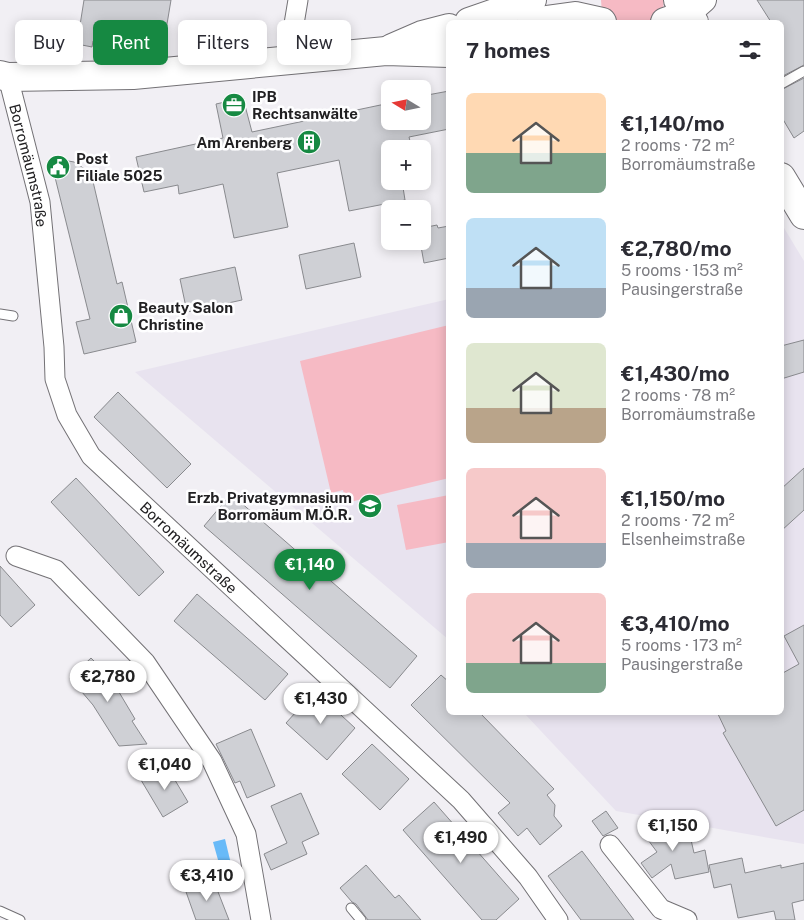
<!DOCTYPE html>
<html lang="en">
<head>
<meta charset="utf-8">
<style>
	:root { --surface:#fff; --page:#f2f2f3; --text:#2b2b33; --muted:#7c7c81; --accent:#168942 }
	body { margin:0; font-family:"Public Sans",sans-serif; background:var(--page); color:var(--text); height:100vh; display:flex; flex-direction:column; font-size:19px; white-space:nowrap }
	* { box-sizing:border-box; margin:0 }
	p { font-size:16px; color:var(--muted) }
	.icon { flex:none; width:28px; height:28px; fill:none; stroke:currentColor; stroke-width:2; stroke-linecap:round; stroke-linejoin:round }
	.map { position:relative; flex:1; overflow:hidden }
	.drawer { position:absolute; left:446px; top:20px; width:338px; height:695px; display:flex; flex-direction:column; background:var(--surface); border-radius:8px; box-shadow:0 2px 12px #0003 }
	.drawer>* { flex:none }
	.top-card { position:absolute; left:15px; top:20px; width:356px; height:45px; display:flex; gap:10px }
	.needle { width:32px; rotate:280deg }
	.buttons { position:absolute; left:381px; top:80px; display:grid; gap:10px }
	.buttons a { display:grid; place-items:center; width:50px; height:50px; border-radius:8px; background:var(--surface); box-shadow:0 2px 12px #0003; font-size:25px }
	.price { position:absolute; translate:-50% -42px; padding:0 11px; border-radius:18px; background:#fff; color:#222; font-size:16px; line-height:32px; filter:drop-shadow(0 1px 2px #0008) }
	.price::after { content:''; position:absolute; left:50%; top:30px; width:15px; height:11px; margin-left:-8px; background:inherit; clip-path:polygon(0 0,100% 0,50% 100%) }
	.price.on { background:var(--accent); color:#fff }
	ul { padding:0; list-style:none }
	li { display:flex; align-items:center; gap:15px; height:125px; padding:0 20px }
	li span { display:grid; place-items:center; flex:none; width:140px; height:100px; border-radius:8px; color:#555 }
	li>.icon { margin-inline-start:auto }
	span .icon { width:60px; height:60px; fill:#fffc; stroke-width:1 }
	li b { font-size:21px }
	h2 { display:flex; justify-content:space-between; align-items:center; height:60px; padding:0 20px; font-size:21px }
	.pill { padding:0 18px; border-radius:8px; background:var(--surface); box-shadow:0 2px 12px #0003; font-size:18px; line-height:45px }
	.pill.on { background:var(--accent); color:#fff }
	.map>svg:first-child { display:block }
	.built { fill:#e8e3ef }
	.green { fill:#f6bac4 }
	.water { fill:#68baf8 }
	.building { fill:#cfd0d5; stroke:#898a8e }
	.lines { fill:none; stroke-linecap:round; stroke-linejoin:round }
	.service-casing { stroke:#737175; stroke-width:11 }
	.minor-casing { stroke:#737175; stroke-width:21 }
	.tertiary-casing { stroke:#737175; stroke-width:26 }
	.primary-casing { stroke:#737175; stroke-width:30 }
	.service { stroke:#fff; stroke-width:9 }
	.minor { stroke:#fff; stroke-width:19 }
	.tertiary { stroke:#fff; stroke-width:24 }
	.primary { stroke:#fff; stroke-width:28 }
	.labels { text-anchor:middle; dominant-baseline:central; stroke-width:5; stroke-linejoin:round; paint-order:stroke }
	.poi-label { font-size:15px; font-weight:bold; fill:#212022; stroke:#fefeff; text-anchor:start }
	.street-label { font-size:15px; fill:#212022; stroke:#fefeff }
</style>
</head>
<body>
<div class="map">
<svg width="804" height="920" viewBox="0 0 804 920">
	<rect width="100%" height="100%" fill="#f1eff4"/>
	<g class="built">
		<polygon points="781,223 804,261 804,844 616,811 524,713 781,712"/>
		<polygon points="449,299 449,640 135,372"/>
	</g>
	<g class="green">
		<polygon points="601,0 664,0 663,9 657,19 647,22 610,21 602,13"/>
		<polygon points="449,325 449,478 346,503 343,490 331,493 300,361"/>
		<polygon points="449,495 449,542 406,550 397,505"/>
	</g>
	<polygon class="water" points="225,839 231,864 220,867 213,842"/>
	<g class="building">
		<polygon points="84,0 171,0 164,42 129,38 128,46 93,41 92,47 77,44"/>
		<polygon points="757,0 804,0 804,65 781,77 781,22 771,22"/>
		<polygon points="804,78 804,131 794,138 781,116 781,90"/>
		<polygon points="449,91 449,129 409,137 411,145 390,149 390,181 402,181 405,200 349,211 339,160 277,173 288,227 234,238 223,184 179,194 178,185 144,192 136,157 223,138 216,104 243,98 252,132 390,103 390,121 422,121 422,96"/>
		<polygon points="63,160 74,162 91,173 117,284 122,282 136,342 84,354 76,322 90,319 51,161"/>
		<polygon points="437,225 438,228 449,226 449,258 424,263 420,241 422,241 422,228"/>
		<polygon points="354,243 361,277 306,289 299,255"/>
		<polygon points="235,267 242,300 187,312 180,279"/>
		<polygon points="804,340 804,372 781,379 781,346"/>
		<polygon points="118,392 191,464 167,488 94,417"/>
		<polygon points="804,468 804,510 781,531 781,489"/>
		<polygon points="76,478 164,572 139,596 51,502"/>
		<polygon points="231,494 417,656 390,688 204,526"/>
		<polygon points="0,566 35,605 11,627 0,615"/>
		<polygon points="197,594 288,674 265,700 174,621"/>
		<polygon points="804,625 804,810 776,826 723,733 726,731 717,712 781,712 781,674 799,664 784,636"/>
		<polygon points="91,658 110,677 135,719 132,721 147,744 119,746 93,705 70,678"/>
		<polygon points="441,675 449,682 449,712 479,712 554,789 547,795 555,805 554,816 562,826 540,845 527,828 518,836 498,813 510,803 411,705"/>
		<polygon points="315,691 355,728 327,760 286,723"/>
		<polygon points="251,729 275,786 247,798 240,781 235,783 216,744"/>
		<polygon points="372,744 409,779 380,810 342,774"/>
		<polygon points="166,765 188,802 163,817 141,780"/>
		<polygon points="301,793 319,834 302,842 307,854 271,870 264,854 287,843 271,806"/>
		<polygon points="434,802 519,899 496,920 482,920 403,830"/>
		<polygon points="606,811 618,828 603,836 592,821"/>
		<polygon points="651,821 689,831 694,853 705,850 709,872 675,879 671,864 652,878 641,863 657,852 640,829"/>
		<polygon points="582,851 634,920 581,920 548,876"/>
		<polygon points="742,858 745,873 781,865 781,868 804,863 804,900 792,903 795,920 776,920 774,911 738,918 731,884 714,888 709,865"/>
		<polygon points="366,865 395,898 399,895 421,920 368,920 356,904 352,902 340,888"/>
		<polygon points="213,879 229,920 196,920 185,889"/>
	</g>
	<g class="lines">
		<g class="service-casing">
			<g id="service">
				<polyline points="781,84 804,71"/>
				<polyline points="0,314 13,316"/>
				<polyline points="351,908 361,920"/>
				<polyline points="0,911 20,920"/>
			</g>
		</g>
		<g class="minor-casing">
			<g id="minor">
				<polyline points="288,60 298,0"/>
				<path id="s1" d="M8,77L40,202L54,347L55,379L67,415L91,456L461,800L528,877L558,920"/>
				<polyline points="16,556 56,570 145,662 212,761 246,834 261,920"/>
				<polyline points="610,845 661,909 687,920"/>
			</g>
		</g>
		<g class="tertiary-casing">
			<polyline id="tertiary" points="688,14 704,0"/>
		</g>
		<g class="primary-casing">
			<g id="primary">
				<polyline points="678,0 694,22"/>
				<polyline points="469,22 532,0"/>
				<polyline points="531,22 575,16 602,22"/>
				<polyline points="665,22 688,14"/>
				<polyline points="392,48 422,35 449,28"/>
				<polyline points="0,75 8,77 133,75 386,51 449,53"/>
				<polyline points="781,177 804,215"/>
			</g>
		</g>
		<use href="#service" class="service"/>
		<use href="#minor" class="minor"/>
		<use href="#tertiary" class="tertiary"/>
		<use href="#primary" class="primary"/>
	</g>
	<defs>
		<g id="office-disc" transform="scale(1.25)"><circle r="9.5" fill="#168942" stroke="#fefeff"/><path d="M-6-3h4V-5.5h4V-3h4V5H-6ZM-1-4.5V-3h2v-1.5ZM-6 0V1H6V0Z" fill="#fff"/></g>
		<g id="building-disc" transform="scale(1.25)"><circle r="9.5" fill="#168942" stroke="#fefeff"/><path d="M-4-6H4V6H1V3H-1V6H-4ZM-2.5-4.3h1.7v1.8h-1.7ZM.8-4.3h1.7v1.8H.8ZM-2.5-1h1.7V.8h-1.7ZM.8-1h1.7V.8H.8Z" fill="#fff"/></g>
		<g id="civic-disc" transform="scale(1.25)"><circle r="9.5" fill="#168942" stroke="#fefeff"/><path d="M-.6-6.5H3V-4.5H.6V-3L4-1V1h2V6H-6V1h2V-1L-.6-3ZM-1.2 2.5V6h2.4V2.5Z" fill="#fff"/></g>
		<g id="shop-disc" transform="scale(1.25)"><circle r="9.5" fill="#168942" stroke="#fefeff"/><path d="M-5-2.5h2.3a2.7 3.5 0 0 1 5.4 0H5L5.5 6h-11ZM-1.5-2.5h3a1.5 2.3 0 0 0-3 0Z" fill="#fff"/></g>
		<g id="school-disc" transform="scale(1.25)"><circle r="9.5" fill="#168942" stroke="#fefeff"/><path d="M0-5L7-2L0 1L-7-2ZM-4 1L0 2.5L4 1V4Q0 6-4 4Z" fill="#fff"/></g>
	</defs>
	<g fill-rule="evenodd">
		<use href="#office-disc" x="234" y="105"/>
		<use href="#building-disc" x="309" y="142"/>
		<use href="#civic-disc" x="58" y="167"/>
		<use href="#shop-disc" x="121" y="316"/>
		<use href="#school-disc" x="370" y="506"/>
	</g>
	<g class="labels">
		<g class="poi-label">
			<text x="252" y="96">IPB<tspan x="252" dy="17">Rechtsanwälte</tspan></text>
			<text x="292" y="142" text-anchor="end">Am Arenberg</text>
			<text x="76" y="158">Post<tspan x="76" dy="17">Filiale 5025</tspan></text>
			<text x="138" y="307">Beauty Salon<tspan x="138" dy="17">Christine</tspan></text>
			<text x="352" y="497" text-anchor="end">Erzb. Privatgymnasium<tspan x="352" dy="17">Borromäum M.Ö.R.</tspan></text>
		</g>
		<g class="street-label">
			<text stroke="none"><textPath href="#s1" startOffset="91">Borromäumstraße</textPath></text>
			<text stroke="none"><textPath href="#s1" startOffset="526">Borromäumstraße</textPath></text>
		</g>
	</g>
</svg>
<div class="buttons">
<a><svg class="needle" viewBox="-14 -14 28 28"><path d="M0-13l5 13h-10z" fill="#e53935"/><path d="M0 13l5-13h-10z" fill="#7c7c81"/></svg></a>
<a>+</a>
<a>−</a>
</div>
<b class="price on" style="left:310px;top:591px">€1,140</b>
<b class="price" style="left:108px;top:703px">€2,780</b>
<b class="price" style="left:321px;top:725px">€1,430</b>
<b class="price" style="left:165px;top:791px">€1,040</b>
<b class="price" style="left:673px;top:852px">€1,150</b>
<b class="price" style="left:461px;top:864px">€1,490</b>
<b class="price" style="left:207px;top:902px">€3,410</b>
<div class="top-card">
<a class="pill">Buy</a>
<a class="pill on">Rent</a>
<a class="pill">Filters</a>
<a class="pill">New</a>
</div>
<section class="drawer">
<h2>7 homes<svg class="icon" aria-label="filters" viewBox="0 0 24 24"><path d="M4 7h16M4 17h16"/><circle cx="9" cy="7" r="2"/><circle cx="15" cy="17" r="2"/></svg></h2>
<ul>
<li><span style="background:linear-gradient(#ffd9b3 60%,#7fa58c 0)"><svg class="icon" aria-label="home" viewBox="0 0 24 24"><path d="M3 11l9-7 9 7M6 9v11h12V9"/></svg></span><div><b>€1,140/mo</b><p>2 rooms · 72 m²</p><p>Borromäumstraße</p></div></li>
<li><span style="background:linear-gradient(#bfe0f5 70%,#9aa5b1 0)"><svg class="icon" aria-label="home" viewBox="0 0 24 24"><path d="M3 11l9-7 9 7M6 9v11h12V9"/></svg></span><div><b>€2,780/mo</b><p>5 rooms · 153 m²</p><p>Pausingerstraße</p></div></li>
<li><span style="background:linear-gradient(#dfe7d0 65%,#b9a48a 0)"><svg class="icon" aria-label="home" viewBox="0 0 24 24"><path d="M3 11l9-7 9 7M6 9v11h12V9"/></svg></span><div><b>€1,430/mo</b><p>2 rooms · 78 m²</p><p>Borromäumstraße</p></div></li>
<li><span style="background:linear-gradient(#f6c9c9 75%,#9aa5b1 0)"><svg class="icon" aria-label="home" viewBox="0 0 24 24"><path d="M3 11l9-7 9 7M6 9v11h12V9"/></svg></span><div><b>€1,150/mo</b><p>2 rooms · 72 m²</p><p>Elsenheimstraße</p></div></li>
<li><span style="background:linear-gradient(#f6c9c9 70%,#7fa58c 0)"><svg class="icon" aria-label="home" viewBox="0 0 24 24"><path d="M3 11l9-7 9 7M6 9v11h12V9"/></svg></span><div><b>€3,410/mo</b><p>5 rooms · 173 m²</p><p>Pausingerstraße</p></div></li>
</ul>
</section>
</div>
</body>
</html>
